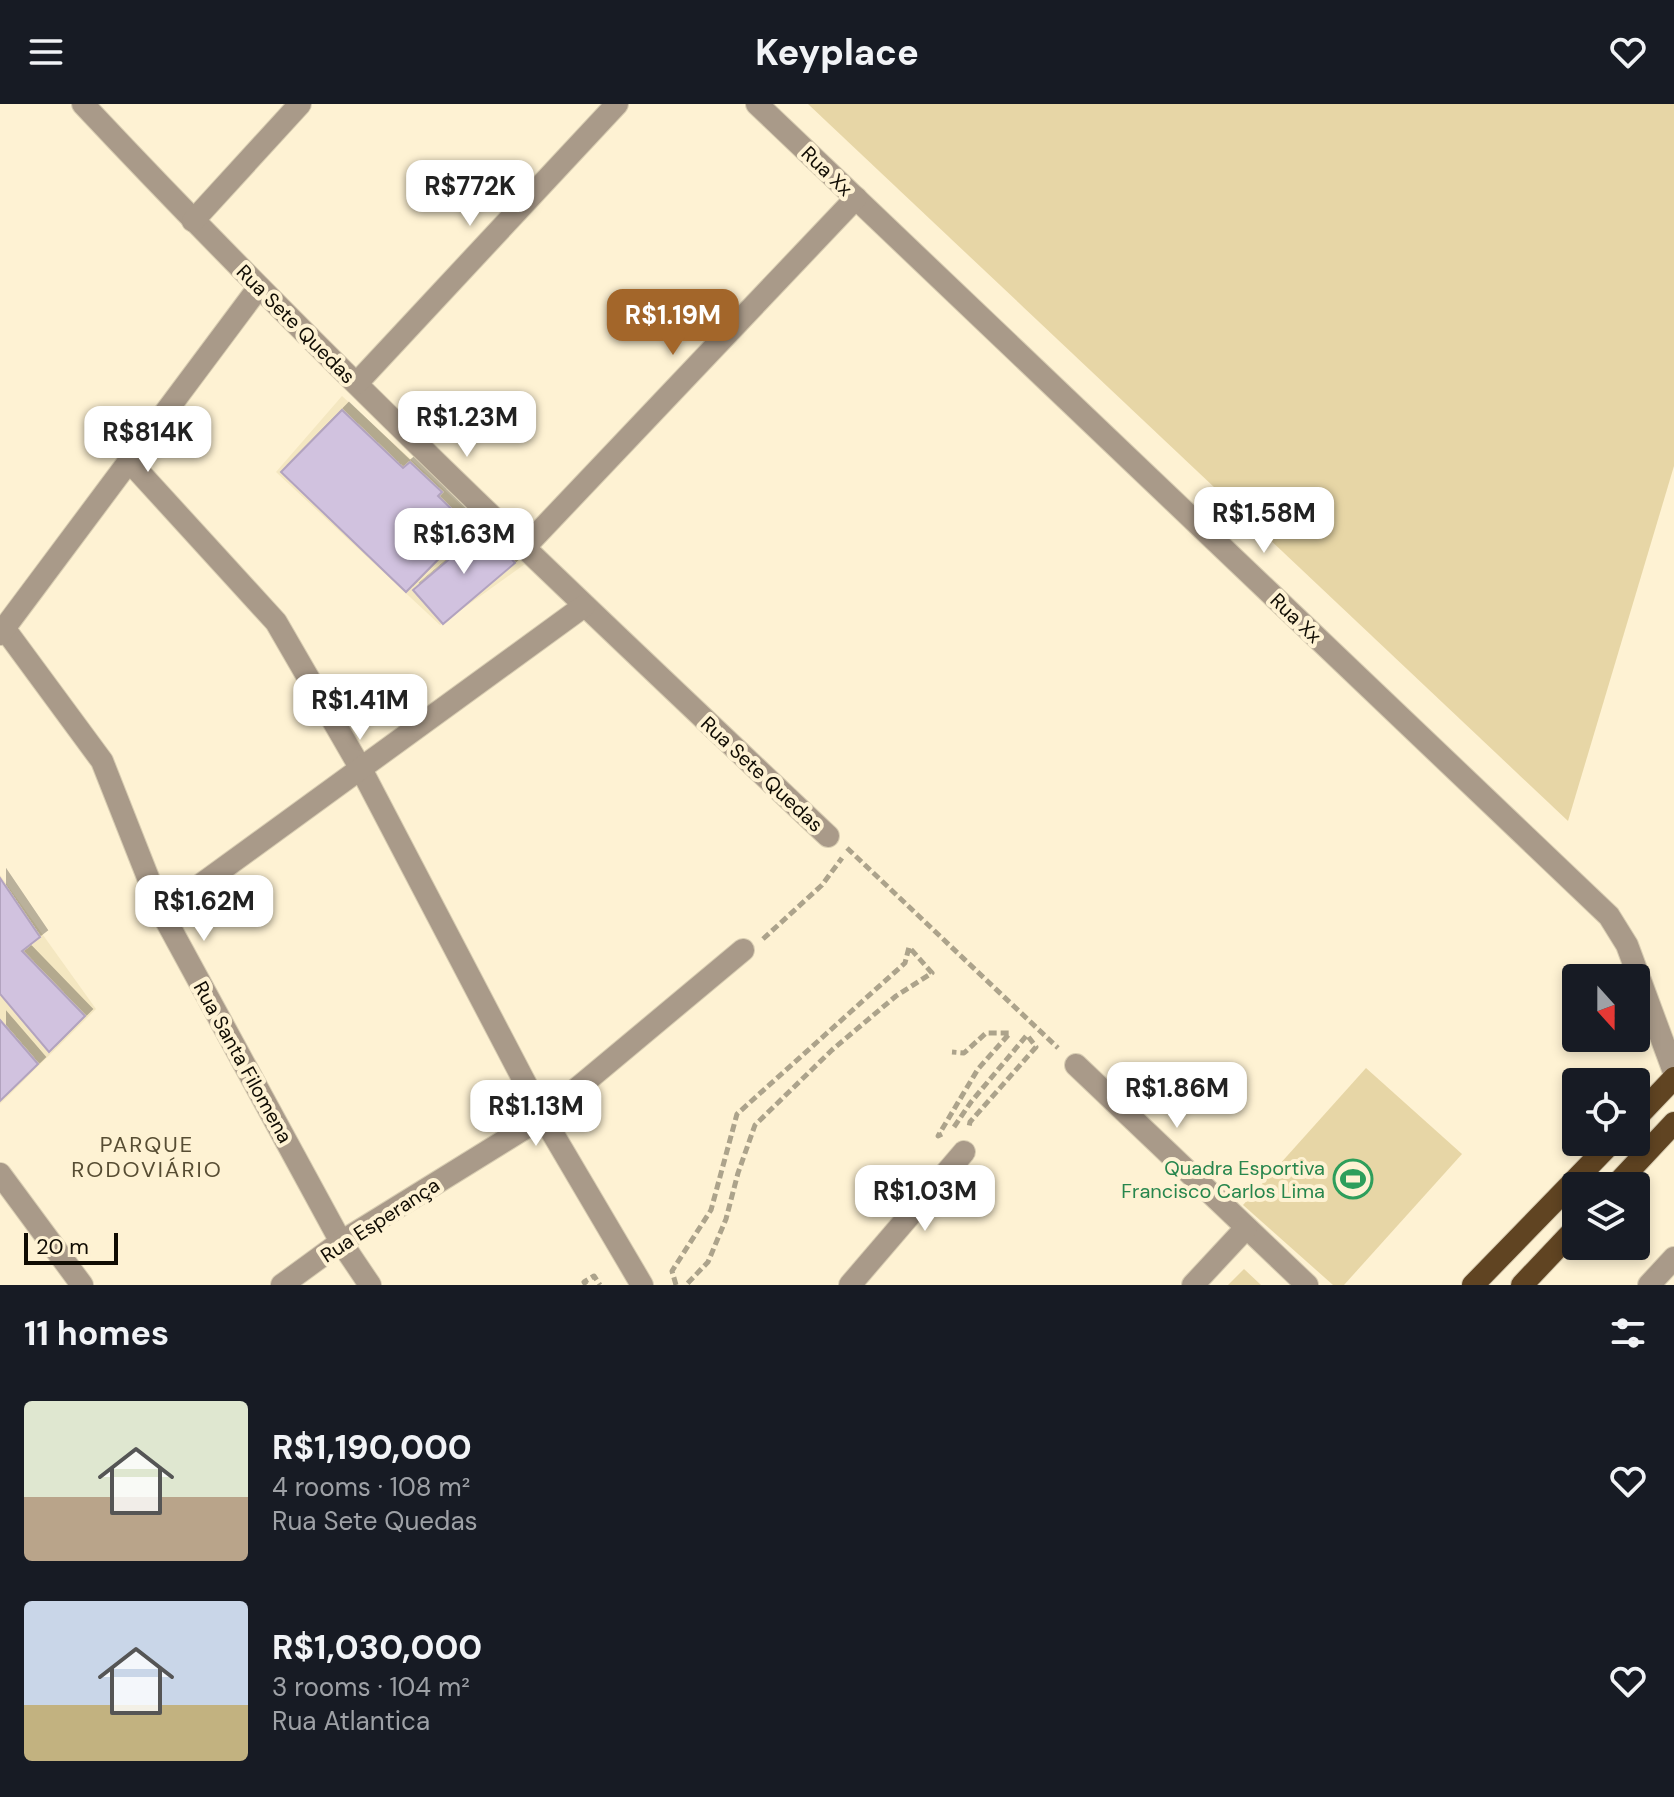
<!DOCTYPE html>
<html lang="en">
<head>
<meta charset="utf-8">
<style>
	:root { --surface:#171b24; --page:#20242c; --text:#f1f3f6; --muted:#9ea1a6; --accent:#a3662a }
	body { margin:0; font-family:"DM Sans",sans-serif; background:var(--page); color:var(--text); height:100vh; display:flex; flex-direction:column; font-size:30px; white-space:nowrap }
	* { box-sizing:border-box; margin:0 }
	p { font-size:26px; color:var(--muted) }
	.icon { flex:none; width:44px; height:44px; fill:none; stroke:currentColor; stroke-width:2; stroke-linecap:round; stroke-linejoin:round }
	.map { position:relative; height:1181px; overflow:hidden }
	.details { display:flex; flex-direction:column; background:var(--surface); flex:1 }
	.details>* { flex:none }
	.needle { width:52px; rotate:159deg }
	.tools { position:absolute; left:1562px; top:860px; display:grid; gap:16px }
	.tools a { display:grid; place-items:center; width:88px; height:88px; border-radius:8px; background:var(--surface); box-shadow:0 4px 12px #0003; font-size:40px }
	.scale { position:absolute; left:24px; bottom:20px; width:94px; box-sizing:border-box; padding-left:8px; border:4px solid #100c03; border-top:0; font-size:22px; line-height:28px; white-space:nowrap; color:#100c03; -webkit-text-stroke:6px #fef2d3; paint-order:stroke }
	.price { position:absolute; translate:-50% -68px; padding:0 18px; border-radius:16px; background:#fff; color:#222; font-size:26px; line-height:52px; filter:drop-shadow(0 2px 4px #0008) }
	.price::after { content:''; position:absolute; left:50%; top:48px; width:24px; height:18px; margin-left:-12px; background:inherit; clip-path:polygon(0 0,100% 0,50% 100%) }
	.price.active { background:var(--accent); color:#fff }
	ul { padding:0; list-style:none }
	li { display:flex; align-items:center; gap:24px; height:200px; padding:0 24px }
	li span { display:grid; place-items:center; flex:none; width:224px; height:160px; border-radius:8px; color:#555 }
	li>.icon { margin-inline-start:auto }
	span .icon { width:96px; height:96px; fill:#fffc; stroke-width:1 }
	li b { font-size:34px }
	h2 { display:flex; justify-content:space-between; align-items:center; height:96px; padding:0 24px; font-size:34px }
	header { display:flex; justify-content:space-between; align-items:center; height:104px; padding:0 24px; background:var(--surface); font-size:36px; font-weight:800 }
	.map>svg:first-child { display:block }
	.built { fill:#f4e7c1 }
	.green { fill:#e7d6a6 }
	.building { fill:#d1c2df; stroke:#b2a3bf; stroke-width:2; filter:url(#shadow) }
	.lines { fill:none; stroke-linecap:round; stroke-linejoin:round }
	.minor-casing { stroke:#d8cdb2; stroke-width:24 }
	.trunk-casing { stroke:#d8cdb2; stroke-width:24 }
	.path { stroke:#aca38b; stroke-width:5; stroke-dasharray:8 4; stroke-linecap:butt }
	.minor { stroke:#a99a89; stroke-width:22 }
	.trunk { stroke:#604422; stroke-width:22 }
	.labels { text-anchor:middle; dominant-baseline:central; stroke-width:8; stroke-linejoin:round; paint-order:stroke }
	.street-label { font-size:20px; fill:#100c03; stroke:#fef2d3 }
	.leisure-label { font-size:20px; fill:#27864d; stroke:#fef2d3; text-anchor:end }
	.neighbourhood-label { font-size:22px; letter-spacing:2px; fill:#574d33; stroke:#fef2d3 }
</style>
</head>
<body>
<header><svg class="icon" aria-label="menu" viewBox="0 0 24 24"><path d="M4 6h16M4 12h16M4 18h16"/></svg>Keyplace<svg class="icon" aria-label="heart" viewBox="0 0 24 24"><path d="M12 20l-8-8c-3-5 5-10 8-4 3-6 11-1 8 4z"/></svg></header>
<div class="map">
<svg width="1674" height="1181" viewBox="0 0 1674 1181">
	<defs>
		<filter id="shadow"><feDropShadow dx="7" dy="-7" stdDeviation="0" flood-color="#0004"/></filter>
	</defs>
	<rect width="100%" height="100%" fill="#fef2d3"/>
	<g class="built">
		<polygon points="342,292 525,460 440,521 276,368"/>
		<polygon points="0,771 96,905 0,1000"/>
	</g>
	<g class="green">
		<polygon points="808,0 1674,0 1674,362 1568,717"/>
		<polygon points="1366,964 1462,1050 1344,1181 1333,1181 1243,1101"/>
		<polygon points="1244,1165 1261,1181 1228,1181"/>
	</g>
	<g class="building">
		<polygon points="342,306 403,364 410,358 442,388 438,392 470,423 406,488 281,368"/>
		<polygon points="486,424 515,459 443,520 413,486"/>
		<polygon points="0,774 40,833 22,847 85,912 49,948 0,890"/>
		<polygon points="0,916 38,960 0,997"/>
	</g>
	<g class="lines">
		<g class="minor-casing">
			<g id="minor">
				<path d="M83,0C321,254 575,493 828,732"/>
				<polyline points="757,0 1609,812 1627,841 1674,968"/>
				<polyline points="193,117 300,0"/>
				<polyline points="357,279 617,0"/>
				<polyline points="129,357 276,518 361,665 543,1013 642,1181"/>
				<polyline points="524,444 856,94"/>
				<polyline points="4,524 102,657 162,809 341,1138 370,1181"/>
				<polyline points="0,530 259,183"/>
				<polyline points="162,809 584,502"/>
				<polyline points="1076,961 1307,1181"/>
				<polyline points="0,1070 82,1181"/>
				<polyline points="282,1181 341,1138 543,1013 743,846"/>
				<polyline points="850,1181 964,1048"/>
				<polyline points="1193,1181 1246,1124"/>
				<polyline points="1649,1181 1674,1154"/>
			</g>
		</g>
		<g class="trunk-casing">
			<g id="trunk">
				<polyline points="1636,1014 1674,974"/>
				<polyline points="1615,1082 1674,1019"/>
				<polyline points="1473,1181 1612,1038"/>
				<polyline points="1522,1181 1576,1124"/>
			</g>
		</g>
		<g class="path">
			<polyline points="847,744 1058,944"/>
			<polyline points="763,835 822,781 842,754"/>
			<polyline points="954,1023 971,998 1027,931 1036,943 970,1018 969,1023"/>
			<polyline points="942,1030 938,1032 978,965 1010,929 986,929 964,949 952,948"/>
			<polyline points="586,1181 584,1178 594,1172 600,1181"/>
			<polyline points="676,1181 672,1167 711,1106 737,1010 905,859 909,843 932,869 896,892 832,946 755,1021 738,1069 726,1115 708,1158 686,1181"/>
		</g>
		<use href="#minor" class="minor"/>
		<use href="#trunk" class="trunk"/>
	</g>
	<defs>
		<g id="stadium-ring" transform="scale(2)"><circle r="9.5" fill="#fef2d3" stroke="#2e9e5b" stroke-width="1.5"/><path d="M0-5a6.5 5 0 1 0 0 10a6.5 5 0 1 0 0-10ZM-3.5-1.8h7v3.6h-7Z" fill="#2e9e5b"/></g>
	</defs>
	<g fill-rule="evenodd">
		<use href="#stadium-ring" x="1353" y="1075"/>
	</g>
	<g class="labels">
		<g class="street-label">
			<text transform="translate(827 67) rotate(44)">Rua Xx</text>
			<text transform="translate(296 220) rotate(45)">Rua Sete Quedas</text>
			<text transform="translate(1296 514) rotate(44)">Rua Xx</text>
			<text transform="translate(762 670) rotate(43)">Rua Sete Quedas</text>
			<text transform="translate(243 958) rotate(61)">Rua Santa Filomena</text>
			<text transform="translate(380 1116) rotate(-33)">Rua Esperança</text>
		</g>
		<g class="leisure-label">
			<text x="1325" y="1064">Quadra Esportiva<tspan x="1325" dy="23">Francisco Carlos Lima</tspan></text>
		</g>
		<g class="neighbourhood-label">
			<text x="147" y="1040">PARQUE<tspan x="147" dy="25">RODOVIÁRIO</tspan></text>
		</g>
	</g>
</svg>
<div class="tools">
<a><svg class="needle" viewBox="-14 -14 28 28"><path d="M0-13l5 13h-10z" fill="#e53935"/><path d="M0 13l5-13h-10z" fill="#9ea1a6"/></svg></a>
<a><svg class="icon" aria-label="locate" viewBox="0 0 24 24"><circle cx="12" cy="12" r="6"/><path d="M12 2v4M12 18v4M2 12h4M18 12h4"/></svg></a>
<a><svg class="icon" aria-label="layers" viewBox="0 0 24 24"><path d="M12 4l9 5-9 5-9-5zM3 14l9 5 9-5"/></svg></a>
</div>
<div class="scale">20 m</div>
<b class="price" style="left:470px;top:124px">R$772K</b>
<b class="price active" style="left:673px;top:253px">R$1.19M</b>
<b class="price" style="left:467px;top:355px">R$1.23M</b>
<b class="price" style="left:148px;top:370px">R$814K</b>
<b class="price" style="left:1264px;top:451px">R$1.58M</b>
<b class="price" style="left:464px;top:472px">R$1.63M</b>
<b class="price" style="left:360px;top:638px">R$1.41M</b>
<b class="price" style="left:204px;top:839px">R$1.62M</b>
<b class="price" style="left:1177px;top:1026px">R$1.86M</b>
<b class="price" style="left:536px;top:1044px">R$1.13M</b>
<b class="price" style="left:925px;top:1129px">R$1.03M</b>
</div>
<section class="details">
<h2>11 homes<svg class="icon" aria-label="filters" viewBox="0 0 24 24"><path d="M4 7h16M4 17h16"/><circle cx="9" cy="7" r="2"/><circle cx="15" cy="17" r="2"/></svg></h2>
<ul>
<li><span style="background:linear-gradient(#dfe7d0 60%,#b9a48a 0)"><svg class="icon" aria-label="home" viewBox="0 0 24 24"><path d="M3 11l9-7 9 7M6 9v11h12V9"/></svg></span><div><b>R$1,190,000</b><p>4 rooms · 108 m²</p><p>Rua Sete Quedas</p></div><svg class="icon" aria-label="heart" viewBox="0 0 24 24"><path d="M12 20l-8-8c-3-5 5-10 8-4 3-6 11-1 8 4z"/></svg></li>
<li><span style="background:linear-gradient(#c9d6e8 65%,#c2b280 0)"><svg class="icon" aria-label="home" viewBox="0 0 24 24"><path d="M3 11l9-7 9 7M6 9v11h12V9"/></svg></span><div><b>R$1,030,000</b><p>3 rooms · 104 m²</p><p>Rua Atlantica</p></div><svg class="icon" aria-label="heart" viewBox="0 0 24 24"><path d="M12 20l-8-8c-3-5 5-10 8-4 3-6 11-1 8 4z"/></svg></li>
</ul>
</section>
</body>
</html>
